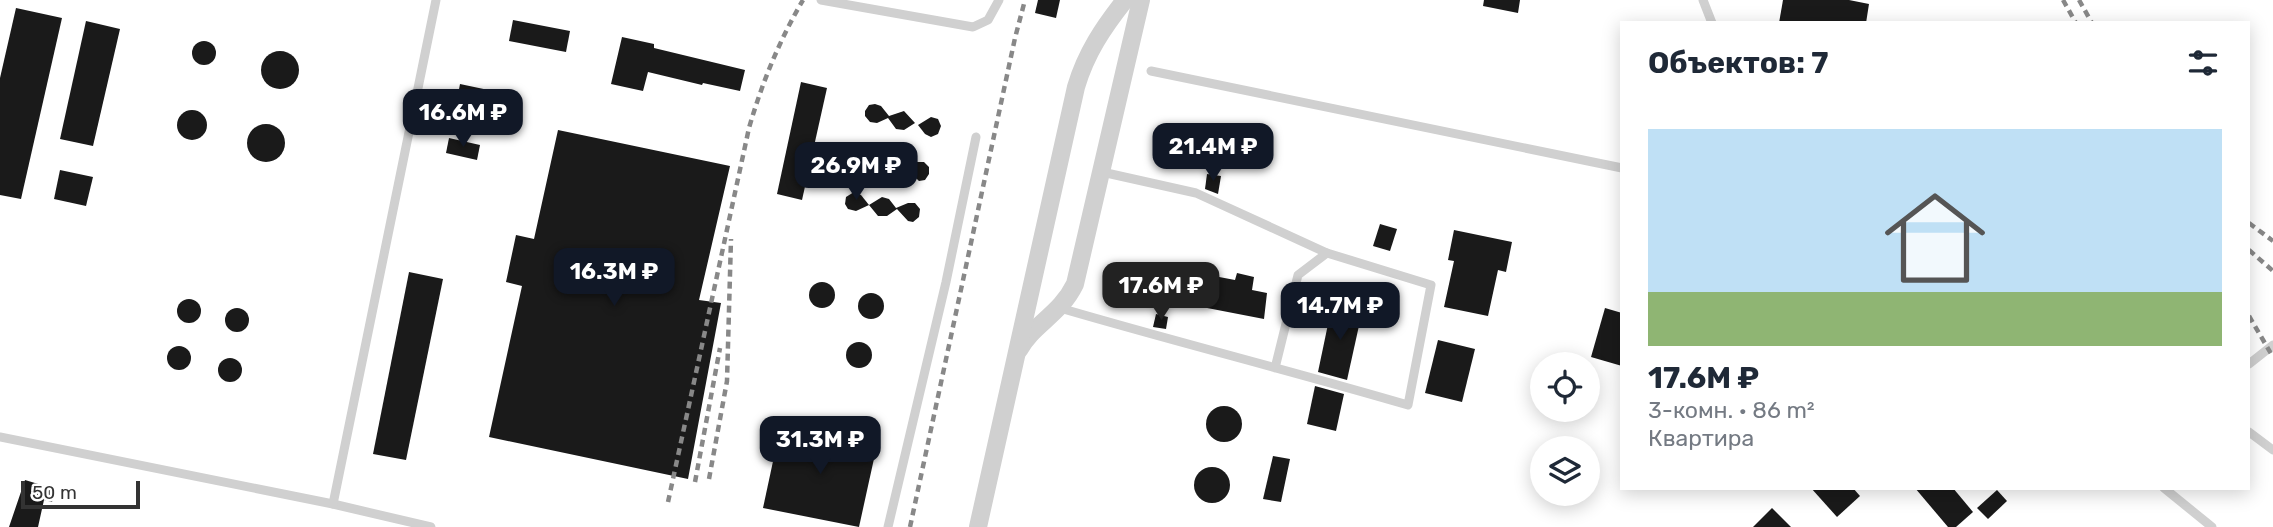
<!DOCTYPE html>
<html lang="ru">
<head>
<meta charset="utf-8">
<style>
	:root { --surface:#fff; --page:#f2f2f3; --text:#1f2937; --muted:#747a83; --line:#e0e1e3; --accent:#111827 }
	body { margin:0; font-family:Rubik,sans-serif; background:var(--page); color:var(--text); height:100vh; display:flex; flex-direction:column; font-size:26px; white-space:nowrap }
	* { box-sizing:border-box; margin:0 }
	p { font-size:23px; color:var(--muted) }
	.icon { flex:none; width:38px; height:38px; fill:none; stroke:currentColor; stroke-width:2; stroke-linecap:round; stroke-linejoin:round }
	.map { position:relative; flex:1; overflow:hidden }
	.drawer { position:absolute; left:1620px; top:21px; width:630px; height:469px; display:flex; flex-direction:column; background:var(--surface); border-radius:0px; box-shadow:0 4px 18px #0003 }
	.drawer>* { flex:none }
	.buttons { position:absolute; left:1530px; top:352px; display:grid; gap:14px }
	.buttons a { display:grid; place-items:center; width:70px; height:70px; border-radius:50%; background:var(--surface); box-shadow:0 4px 18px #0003; font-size:35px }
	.scale { position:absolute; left:21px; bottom:18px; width:119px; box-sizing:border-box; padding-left:7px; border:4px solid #333; border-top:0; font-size:19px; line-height:24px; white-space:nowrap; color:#333; -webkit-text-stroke:5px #fff; paint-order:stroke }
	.price { position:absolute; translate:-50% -60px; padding:0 16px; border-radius:14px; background:var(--accent); color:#fff; font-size:23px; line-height:46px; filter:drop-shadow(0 2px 4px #0008) }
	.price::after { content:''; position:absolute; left:50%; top:42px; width:21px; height:16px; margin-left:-10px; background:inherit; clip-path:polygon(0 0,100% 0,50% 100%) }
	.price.selected { background:#222; color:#fff }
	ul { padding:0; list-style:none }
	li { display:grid; align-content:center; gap:14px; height:371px; padding:0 28px }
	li+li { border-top:2px solid var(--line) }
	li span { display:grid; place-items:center; height:217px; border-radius:0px; color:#555 }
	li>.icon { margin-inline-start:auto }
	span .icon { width:126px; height:126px; fill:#fffc; stroke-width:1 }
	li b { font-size:30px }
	h2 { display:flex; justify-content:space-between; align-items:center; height:84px; padding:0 28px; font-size:30px }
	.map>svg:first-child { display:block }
	.building { fill:#1a1a1a }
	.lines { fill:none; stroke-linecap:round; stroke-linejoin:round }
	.lane { stroke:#d0d0d0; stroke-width:9 }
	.street { stroke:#d0d0d0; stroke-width:18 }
	.rail { stroke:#888; stroke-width:4.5; stroke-dasharray:7 5; stroke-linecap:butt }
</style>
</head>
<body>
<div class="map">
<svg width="2273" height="527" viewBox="0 0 2273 527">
	<rect width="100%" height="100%" fill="#fff"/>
	<g class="building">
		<polygon points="1038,0 1060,0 1056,18 1035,13"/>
		<polygon points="1484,0 1520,0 1518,13 1483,6"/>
		<polygon points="1783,0 1849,0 1869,4 1866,23 1779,23"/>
		<polygon points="16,8 62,18 21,199 0,195 0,78"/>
		<polygon points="513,20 570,31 566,52 509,41"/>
		<polygon points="86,21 120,29 93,146 60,139"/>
		<polygon points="622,37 654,44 654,48 745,70 740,91 703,83 702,85 648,72 643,91 611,84"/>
		<circle cx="204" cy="53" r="12"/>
		<circle cx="280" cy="70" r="19"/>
		<polygon points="801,82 827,88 802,200 777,194"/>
		<polygon points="460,84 493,91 488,117 455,110"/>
		<polygon points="875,104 881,106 889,116 904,111 915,123 904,130 896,129 888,118 877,123 870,122 865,116 865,111 869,105"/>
		<circle cx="192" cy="125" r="15"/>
		<polygon points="931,117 938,119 941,126 938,134 931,137 925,134 918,125"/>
		<circle cx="266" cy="143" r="19"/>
		<polygon points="558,130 730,166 699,300 721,303 688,479 489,437 522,286 506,282 516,235 534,239"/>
		<polygon points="449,138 480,145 477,160 446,153"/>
		<polygon points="867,150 872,152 879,161 890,156 896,156 906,167 917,162 924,162 929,167 929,174 925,180 919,181 905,167 892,175 886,173 878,162 870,169 864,169 858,165 856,158 859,153"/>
		<polygon points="60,170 93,177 86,206 54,199"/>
		<polygon points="1207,174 1221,176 1218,194 1205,189"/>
		<polygon points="854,192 861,195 869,205 856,211 848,209 845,204 846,197"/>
		<polygon points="882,197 889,199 896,208 908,203 915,203 920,209 919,217 913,222 908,221 897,209 887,216 878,216 869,205"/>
		<polygon points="1380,224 1397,229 1390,251 1373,246"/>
		<polygon points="1454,230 1512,242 1506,272 1498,270 1488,316 1444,307 1454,261 1448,260"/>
		<polygon points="1177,269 1235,280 1237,273 1254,277 1252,290 1267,293 1264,319 1171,301 1173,291 1163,289 1167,271 1176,273"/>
		<polygon points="409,272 443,279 406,460 373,454"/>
		<circle cx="822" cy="295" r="13"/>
		<circle cx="871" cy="306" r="13"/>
		<circle cx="189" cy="311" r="12"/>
		<polygon points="1332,305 1362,312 1347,380 1318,372"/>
		<circle cx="237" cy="320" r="12"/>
		<polygon points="1605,308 1622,313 1622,366 1591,357"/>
		<polygon points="1156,314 1168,317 1166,329 1153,327"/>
		<polygon points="1438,340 1475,349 1462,402 1425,393"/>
		<circle cx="859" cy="355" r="13"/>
		<circle cx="179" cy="358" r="12"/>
		<circle cx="230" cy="370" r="12"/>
		<polygon points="1315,386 1344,394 1336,431 1307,424"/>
		<circle cx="1224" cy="424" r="18"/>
		<polygon points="781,424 877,445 859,527 763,508"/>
		<polygon points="1273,456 1290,459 1281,502 1263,499"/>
		<circle cx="1212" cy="485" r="18"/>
		<polygon points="25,480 55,489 52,502 44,500 38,527 9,527"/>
		<polygon points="1811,488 1853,488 1860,496 1837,517"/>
		<polygon points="1915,488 1953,488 1973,512 1956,527 1948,527"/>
		<polygon points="1997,490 2007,501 1988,519 1977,508"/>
		<polygon points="1772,508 1791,527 1753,527"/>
	</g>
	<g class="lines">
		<g class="lane">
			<polyline points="821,0 973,27 988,20 999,0"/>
			<polyline points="1703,0 1712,23"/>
			<polyline points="1151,71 1622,168"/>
			<polyline points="1102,172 1196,193 1327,253"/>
			<path d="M1060,308C1176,342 1292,371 1408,405L1431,285L1327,253L1298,275L1275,368"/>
			<polyline points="2249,364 2273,345"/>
			<polyline points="2249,432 2273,450"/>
			<polyline points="0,437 333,504 431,527"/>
			<polyline points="2164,488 2212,527"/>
			<polyline points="333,504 436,0"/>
			<polyline points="888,527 946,282 976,137"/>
		</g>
		<g class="street">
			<path d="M1019,350C1033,324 1060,315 1075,284L1141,0"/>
			<path d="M978,527L1076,87C1086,53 1103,28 1125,0"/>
		</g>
		<g class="rail">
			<polyline points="2063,0 2076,23"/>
			<polyline points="2079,0 2092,23"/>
			<polyline points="2249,223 2273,241"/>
			<polyline points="2249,250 2273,271"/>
			<polyline points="2249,316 2273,357"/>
			<polyline points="709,479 727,381 731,239"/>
			<polyline points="695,482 720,348"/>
			<path d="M668,502L749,128C762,83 779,41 803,0"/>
			<polyline points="910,527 1015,38 1025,0"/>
		</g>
	</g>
</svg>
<div class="buttons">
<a><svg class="icon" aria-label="locate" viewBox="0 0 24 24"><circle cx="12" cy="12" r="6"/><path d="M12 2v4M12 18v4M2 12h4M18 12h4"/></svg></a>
<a><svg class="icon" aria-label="layers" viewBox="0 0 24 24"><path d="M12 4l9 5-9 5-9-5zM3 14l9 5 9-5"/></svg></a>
</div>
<div class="scale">50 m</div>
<b class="price" style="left:463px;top:149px">16.6M ₽</b>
<b class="price" style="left:1213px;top:183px">21.4M ₽</b>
<b class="price" style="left:856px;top:202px">26.9M ₽</b>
<b class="price" style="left:614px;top:308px">16.3M ₽</b>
<b class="price selected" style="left:1161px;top:322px">17.6M ₽</b>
<b class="price" style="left:1340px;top:342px">14.7M ₽</b>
<b class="price" style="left:820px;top:476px">31.3M ₽</b>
<section class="drawer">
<h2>Объектов: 7<svg class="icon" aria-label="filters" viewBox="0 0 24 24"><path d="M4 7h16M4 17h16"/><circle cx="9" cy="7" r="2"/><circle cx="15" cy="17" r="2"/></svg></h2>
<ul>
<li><span style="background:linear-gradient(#bfe0f5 75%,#8fb573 0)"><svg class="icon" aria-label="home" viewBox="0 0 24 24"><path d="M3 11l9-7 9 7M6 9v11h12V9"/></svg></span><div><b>17.6M ₽</b><p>3-комн. · 86 m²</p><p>Квартира</p></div></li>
</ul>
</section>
</div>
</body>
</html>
